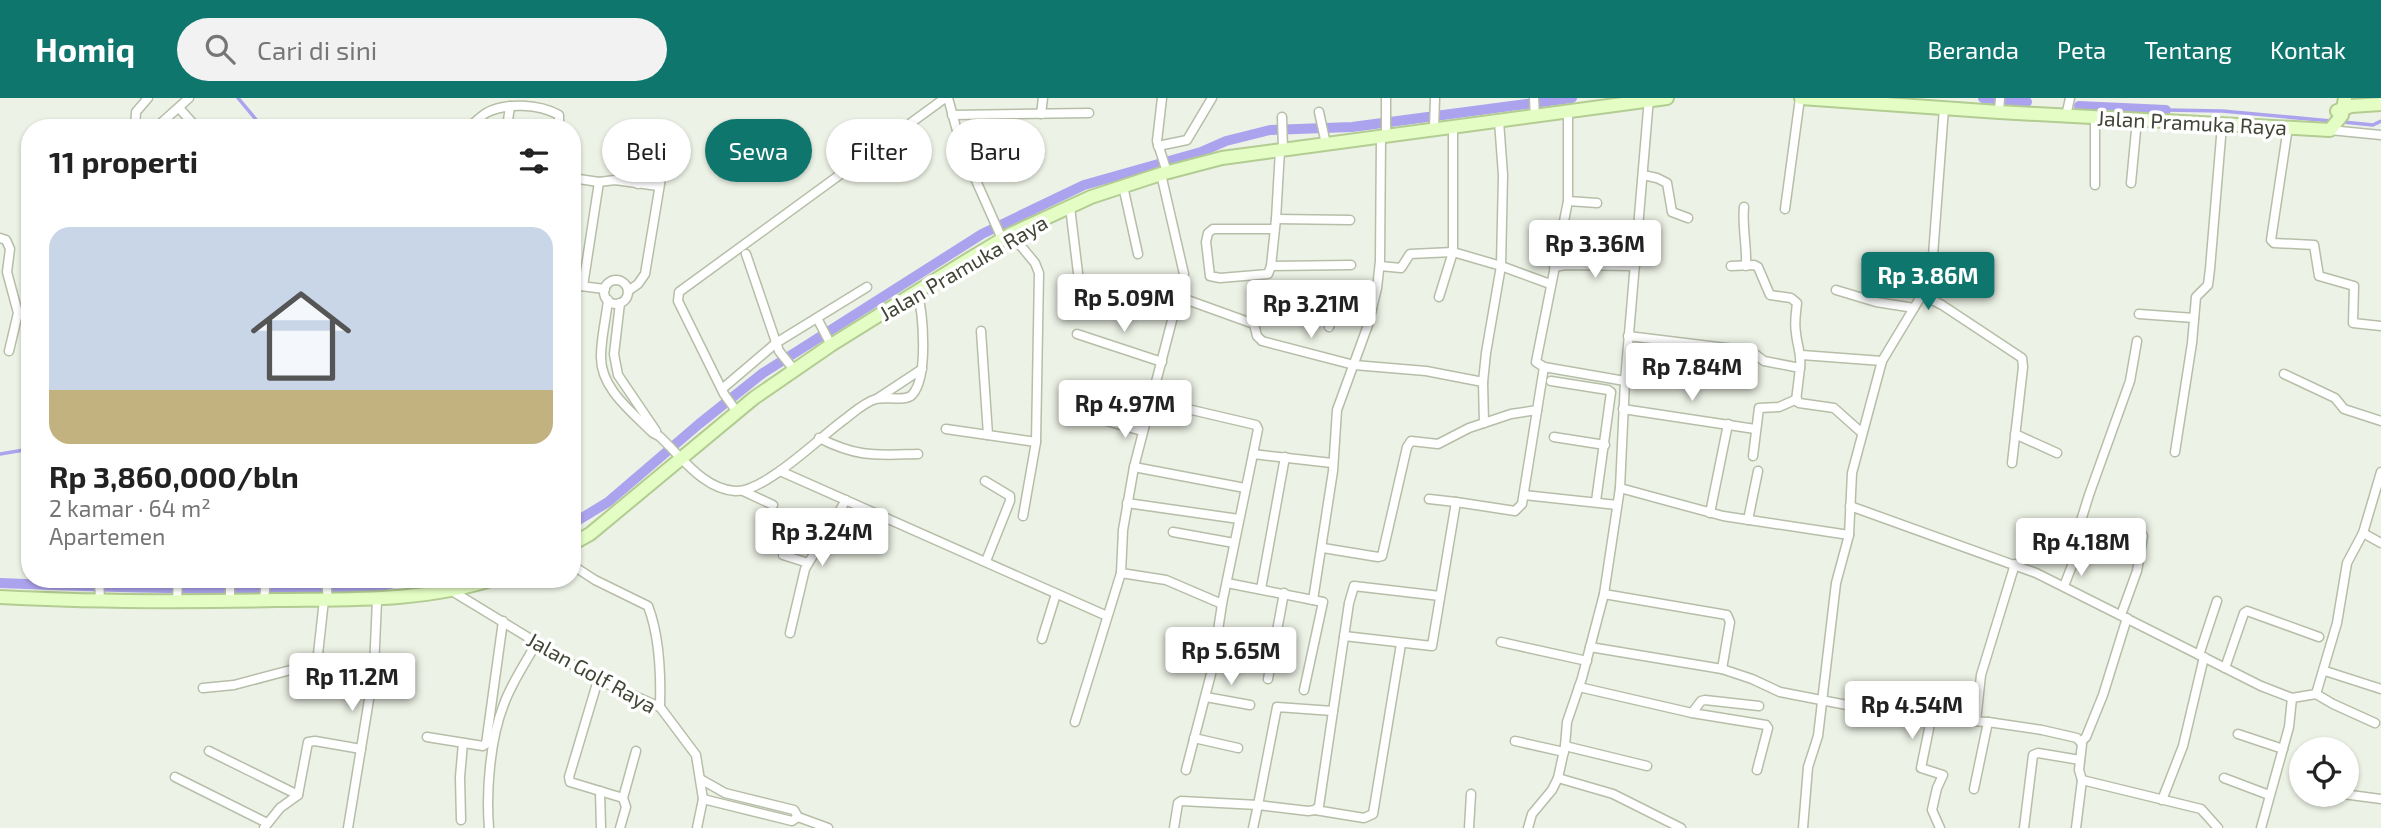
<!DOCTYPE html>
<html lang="id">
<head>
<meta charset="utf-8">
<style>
	:root { --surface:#fff; --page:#f2f2f2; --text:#222; --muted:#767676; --accent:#0f766e }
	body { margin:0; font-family:"Exo 2",sans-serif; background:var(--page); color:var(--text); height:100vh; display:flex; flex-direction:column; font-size:26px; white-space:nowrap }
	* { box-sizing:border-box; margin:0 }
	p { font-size:23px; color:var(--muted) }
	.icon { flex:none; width:38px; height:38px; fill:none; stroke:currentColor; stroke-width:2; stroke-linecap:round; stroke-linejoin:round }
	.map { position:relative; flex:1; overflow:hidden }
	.panel { position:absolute; left:21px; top:21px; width:560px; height:469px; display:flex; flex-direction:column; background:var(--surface); border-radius:28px; box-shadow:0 2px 5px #0004 }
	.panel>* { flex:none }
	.top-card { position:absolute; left:602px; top:21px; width:665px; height:63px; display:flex; gap:14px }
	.tools { position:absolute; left:2289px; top:639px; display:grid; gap:14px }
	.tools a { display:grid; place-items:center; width:70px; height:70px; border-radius:50%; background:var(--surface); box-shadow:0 2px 5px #0004; font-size:35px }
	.price { position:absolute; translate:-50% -60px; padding:0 16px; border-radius:7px; background:#fff; color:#222; font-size:23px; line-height:46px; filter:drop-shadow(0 2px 4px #0008) }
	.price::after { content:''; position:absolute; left:50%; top:42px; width:21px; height:16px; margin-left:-10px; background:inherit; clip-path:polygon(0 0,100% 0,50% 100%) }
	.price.selected { background:var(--accent); color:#fff }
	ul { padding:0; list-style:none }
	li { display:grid; align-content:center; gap:14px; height:371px; padding:0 28px }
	li span { display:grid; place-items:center; height:217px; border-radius:21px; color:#555 }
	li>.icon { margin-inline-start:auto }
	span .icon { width:126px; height:126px; fill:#fffc; stroke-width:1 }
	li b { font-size:30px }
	h2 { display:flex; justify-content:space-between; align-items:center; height:84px; padding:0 28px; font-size:30px }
	.pill { padding:0 24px; border-radius:32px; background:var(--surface); box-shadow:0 2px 5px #0004; font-size:24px; line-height:63px }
	.pill.selected { background:var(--accent); color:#fff }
	header { display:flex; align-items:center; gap:42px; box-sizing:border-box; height:98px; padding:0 35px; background:var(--accent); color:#fff }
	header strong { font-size:33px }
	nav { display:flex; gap:38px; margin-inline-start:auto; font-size:24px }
	.search { width:490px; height:63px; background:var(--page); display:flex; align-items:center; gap:18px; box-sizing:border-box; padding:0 24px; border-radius:38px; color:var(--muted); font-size:26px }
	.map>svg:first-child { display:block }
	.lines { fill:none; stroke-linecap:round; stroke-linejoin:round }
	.stream { stroke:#aca3ee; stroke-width:3.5 }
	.canal { stroke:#aca3ee; stroke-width:10 }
	.street-casing { stroke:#b6bea8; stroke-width:11 }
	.secondary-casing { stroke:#b2cc91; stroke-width:16 }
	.street { stroke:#fff; stroke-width:8 }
	.secondary { stroke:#e3fdc5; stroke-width:12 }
	.labels { text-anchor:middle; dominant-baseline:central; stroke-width:7; stroke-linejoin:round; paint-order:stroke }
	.street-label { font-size:21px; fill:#404535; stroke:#fff }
</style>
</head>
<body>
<header>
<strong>Homiq</strong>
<div class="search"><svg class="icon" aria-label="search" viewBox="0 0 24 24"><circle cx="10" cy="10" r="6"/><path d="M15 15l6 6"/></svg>Cari di sini</div>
<nav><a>Beranda</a><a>Peta</a><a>Tentang</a><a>Kontak</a></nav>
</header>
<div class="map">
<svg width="2381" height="730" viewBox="0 0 2381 730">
	<rect width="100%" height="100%" fill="#edf2e6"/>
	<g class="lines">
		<g class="stream">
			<polyline points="238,0 263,30"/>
			<polyline points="2166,12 2222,13 2331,23"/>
			<polyline points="2343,24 2373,27 2381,23"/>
			<polyline points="0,356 30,351"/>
		</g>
		<g class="canal">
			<polyline points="1983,0 2027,4"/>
			<polyline points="2079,8 2166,12"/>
			<polyline points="572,426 608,404 699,326 763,275 982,136 1084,87 1201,54 1226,43 1270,32 1352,29 1572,0"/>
			<path d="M0,485C91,489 183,491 274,491C317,491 366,496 407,481"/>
		</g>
		<g class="street-casing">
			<g id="street">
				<polyline points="948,0 962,51 1002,141"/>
				<polyline points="1162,0 1157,43 1167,74"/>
				<polyline points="1534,0 1535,19"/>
				<polyline points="180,11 197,30"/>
				<polyline points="1319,14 1326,46"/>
				<polyline points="1999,14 2000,0"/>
				<polyline points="1568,15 1568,103 1536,264 1544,269 1625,283"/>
				<polyline points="1041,16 1043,0"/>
				<polyline points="952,17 1089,15"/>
				<polyline points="2066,18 2070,0"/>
				<polyline points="1282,19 1283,51"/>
				<polyline points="160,26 189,0"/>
				<polyline points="2288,29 2271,142 2274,145 2314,147 2319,178 2354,188 2353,225 2381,228"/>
				<polyline points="135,30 136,14 148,0"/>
				<path d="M468,30C474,25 480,19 486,15C507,4 539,6 559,17V30"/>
				<polyline points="507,30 510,8"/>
				<polyline points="1434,31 1435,0"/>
				<polyline points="2330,32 2381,37"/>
				<polyline points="1386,38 1386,0"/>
				<polyline points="1158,48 1187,42 1212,0"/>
				<polyline points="1643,77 1657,80 1667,85 1672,114 1688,120"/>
				<polyline points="572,80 599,84"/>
				<polyline points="2131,85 2137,22"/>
				<polyline points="2095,87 2095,19"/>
				<polyline points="1123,88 1138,156"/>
				<polyline points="1568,103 1597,105"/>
				<polyline points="1070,109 1078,175"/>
				<path d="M1744,109C1742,129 1747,147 1746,168"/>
				<polyline points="1785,111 1800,0"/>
				<polyline points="1276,121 1350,122"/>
				<polyline points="1275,131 1213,131 1208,135 1206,144 1210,178 1220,180 1268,176 1271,168 1276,121 1280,52"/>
				<polyline points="1011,136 1035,165 1039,175 1036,344 1023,418"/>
				<polyline points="0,140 6,142 10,151 7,174 18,215 9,253"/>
				<polyline points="746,156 779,253 795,273"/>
				<polyline points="1271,168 1351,167"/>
				<polyline points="1380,168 1401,170 1410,156 1453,154 1501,168 1550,186"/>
				<path d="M1731,168L1754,167L1758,169L1770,197L1791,200L1797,205C1796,215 1794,225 1796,235C1797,248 1802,256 1800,270"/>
				<polyline points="1554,169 1565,167 1635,168"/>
				<circle cx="616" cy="194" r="12"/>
				<polyline points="572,187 605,191"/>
				<polyline points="583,188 599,84 615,82 658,88"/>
				<polyline points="1836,192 1876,204 1914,210"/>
				<polyline points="628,193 638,186 645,176 665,56 665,37 650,36 638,86"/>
				<polyline points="1922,197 1942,207 2022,260 2023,269 2012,365"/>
				<polyline points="1179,199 1254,226 1257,238 1262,243 1354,267 1426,273 1483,284"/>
				<polyline points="1439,199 1453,154 1453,28"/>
				<path d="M608,202C606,221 601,240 601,258C600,290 632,314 653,335L659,338C681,358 703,391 735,393C764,395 821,338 845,321C854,314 865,304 876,301C886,298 905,304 912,297C929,279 923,214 917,193"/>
				<polyline points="620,205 614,256 618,277 656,333"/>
				<polyline points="2139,216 2194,220"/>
				<polyline points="817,220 831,247"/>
				<polyline points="1329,229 1337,208 1372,212"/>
				<polyline points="981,233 988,337"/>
				<polyline points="1077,236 1162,264"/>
				<polyline points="1628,238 1751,253 1764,263 1800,270 1796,303 1799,305 1834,310 1862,335"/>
				<polyline points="1802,257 1882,263"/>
				<polyline points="2284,276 2335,300 2344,311 2381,323"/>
				<polyline points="1551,283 1608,292 1611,294 1596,403"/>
				<polyline points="722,291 776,245 867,189"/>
				<polyline points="878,300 922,271"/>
				<polyline points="1151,300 1179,309 1256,327 1258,331 1253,356"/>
				<polyline points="1623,311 1755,331"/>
				<polyline points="737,314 724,296 678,203 679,194 945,0"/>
				<polyline points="1096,320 1142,333"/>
				<polyline points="1484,325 1483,284 1486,255 1501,168 1503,77 1499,23"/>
				<polyline points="946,331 1036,344"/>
				<polyline points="2015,336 2057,355"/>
				<polyline points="1554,339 1605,347"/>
				<path d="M819,340C859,360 876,357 918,356"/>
				<polyline points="2175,354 2192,245 2196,199 2208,187 2210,171 2222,27"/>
				<polyline points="1753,358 1759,310 1779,309 1797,301"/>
				<polyline points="1134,369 1245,390"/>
				<polyline points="780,373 1107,518"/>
				<polyline points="985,383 1010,398 1010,403 986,463"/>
				<polyline points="1620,390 1723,418 1849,437"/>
				<polyline points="743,393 773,407"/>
				<polyline points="1524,397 1617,407"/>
				<polyline points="1429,401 1456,404"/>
				<polyline points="1127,405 1239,421"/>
				<polyline points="1850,408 2036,475 2261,588 2292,600"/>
				<polyline points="1710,415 1728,326"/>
				<polyline points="1748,422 1758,373"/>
				<polyline points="1173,434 1234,445"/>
				<polyline points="2363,435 2381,445"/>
				<polyline points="1323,450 1378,459 1382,458 1407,349 1411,343 1438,346 1469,330 1511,316 1537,312"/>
				<polyline points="783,457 808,465"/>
				<path d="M572,467L595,482L648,508C660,539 661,577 660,609"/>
				<polyline points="1121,475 1166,482 1222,506"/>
				<polyline points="99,481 100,502"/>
				<polyline points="326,481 328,502"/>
				<polyline points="1227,485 1323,504 1304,592"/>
				<polyline points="2064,488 2075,460 2075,442 2089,397 2130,283 2137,243"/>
				<polyline points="1261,491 1285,359"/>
				<polyline points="452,493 598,582 660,609 696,657 703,701 697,730"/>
				<polyline points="1604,496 1727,517 1730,524 1722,571"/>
				<polyline points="177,502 178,481"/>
				<polyline points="264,502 266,481"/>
				<polyline points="1313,502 1333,373 1337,312 1368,227 1377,190 1380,163 1381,39"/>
				<polyline points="230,503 230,481"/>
				<polyline points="2121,517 2137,473 2143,438"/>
				<polyline points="790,535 805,471 846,402"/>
				<polyline points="1344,538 1432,548 1456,404 1515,413 1522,406 1544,269"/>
				<polyline points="1042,541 1056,496"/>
				<polyline points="1501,544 1587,563"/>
				<polyline points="1590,549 1722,571 1752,581 1780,594 1857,609 1931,621 1988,624 2042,632 2077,640 2082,646 2079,672 2082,682 2076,730"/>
				<polyline points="2199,557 2217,503"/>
				<polyline points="2225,570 2244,515 2247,513 2319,539"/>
				<polyline points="2325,573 2381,591"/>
				<polyline points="1268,581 1284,495"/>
				<polyline points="598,582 569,679 570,684 623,700 626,709 620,730"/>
				<polyline points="1579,589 1692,615 1766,627 1768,630 1757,672"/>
				<polyline points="203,590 234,587 317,565 324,502"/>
				<polyline points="2316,596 2333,606 2375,625"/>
				<polyline points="1206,599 1250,607"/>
				<polyline points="1692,615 1701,603 1705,602 1759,608"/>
				<polyline points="1931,621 1921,670 1943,677 1937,690 1932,712 1940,730"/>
				<polyline points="1976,623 1981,577 2015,466"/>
				<polyline points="1075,624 1121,475 1123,432 1134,369 1184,176 1161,76"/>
				<polyline points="2238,636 2283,651"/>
				<polyline points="427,639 483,648 486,646 503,523"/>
				<polyline points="1194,640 1238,650"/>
				<polyline points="1515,643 1564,654"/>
				<polyline points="2082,643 2086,639 2103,597 2127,520"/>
				<polyline points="1565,648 1647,668"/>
				<polyline points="209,653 298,697"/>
				<polyline points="1186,672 1212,572 1222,506 1253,356 1332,365"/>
				<polyline points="175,679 267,725"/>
				<polyline points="1558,680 1613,696 1681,730"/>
				<polyline points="2224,680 2269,697"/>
				<polyline points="702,682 725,695 794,712 798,719 828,730"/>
				<polyline points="2082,682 2201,711 2218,730"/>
				<polyline points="1974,691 1988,624"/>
				<polyline points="600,693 601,730"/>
				<polyline points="2343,696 2381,701"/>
				<polyline points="623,700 636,653"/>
				<polyline points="703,701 792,723 798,719"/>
				<polyline points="2162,702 2183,648 2204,559"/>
				<polyline points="1315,712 1364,720 1373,716 1401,546"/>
				<polyline points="461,722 460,679 463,645"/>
				<polyline points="264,730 280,710 298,697 308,644 315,643 361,651"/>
				<polyline points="348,730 374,571 377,502"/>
				<path d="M489,730C486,693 490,641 504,606C512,584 526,564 537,544"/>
				<polyline points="1174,730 1178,705 1181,703 1258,707 1277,609 1333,613"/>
				<polyline points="1253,730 1258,707 1308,713 1315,712 1319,708 1349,505 1354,488 1440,498"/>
				<polyline points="1469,730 1471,696"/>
				<polyline points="1528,730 1532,716 1552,692 1558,680 1565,648 1567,624 1582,580 1604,496 1620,390 1625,283 1649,0"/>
				<polyline points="1803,730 1808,669 1818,638 1836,485 1849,437 1852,375 1882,263 1920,200 1932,171 1944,10"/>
				<polyline points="2024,730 2033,657 2038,655 2080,662"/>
				<polyline points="2261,730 2289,629 2292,600 2316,596 2337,525 2347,465 2363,435 2381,374"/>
			</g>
		</g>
		<g class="secondary-casing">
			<g id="secondary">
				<polyline points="1801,0 1999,14 2330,32 2342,17 2345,0"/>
				<polyline points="2337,13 2351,8 2381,6"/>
				<polyline points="572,446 590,436 754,300 831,247 961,166 1011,136 1091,99 1161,76 1222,60 1667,0"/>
				<path d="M0,499C92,504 185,504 277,502C350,501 423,504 494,481"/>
			</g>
		</g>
		<use href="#street" class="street"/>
		<use href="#secondary" class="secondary"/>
	</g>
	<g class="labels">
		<g class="street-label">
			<text transform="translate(2192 24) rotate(3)">Jalan Pramuka Raya</text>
			<text transform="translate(963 169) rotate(-30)">Jalan Pramuka Raya</text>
			<text transform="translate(592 574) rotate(29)">Jalan Golf Raya</text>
		</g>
	</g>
</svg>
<div class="tools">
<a><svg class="icon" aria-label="locate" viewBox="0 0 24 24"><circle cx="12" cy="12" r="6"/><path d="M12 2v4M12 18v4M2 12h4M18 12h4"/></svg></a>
</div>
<b class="price" style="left:1595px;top:182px">Rp 3.36M</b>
<b class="price selected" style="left:1928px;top:214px">Rp 3.86M</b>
<b class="price" style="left:1124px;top:236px">Rp 5.09M</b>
<b class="price" style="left:1311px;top:242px">Rp 3.21M</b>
<b class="price" style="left:1692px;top:305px">Rp 7.84M</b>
<b class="price" style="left:1125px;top:342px">Rp 4.97M</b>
<b class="price" style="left:822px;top:470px">Rp 3.24M</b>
<b class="price" style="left:2081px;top:480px">Rp 4.18M</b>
<b class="price" style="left:1231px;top:589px">Rp 5.65M</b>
<b class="price" style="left:352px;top:615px">Rp 11.2M</b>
<b class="price" style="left:1912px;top:643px">Rp 4.54M</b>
<div class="top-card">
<a class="pill">Beli</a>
<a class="pill selected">Sewa</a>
<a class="pill">Filter</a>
<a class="pill">Baru</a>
</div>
<section class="panel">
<h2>11 properti<svg class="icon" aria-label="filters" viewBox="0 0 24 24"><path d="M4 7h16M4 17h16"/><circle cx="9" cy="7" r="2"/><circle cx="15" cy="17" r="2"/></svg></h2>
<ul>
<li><span style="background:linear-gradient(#c9d6e8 75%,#c2b280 0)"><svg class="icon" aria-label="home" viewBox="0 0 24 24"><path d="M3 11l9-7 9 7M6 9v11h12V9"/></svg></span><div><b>Rp 3,860,000/bln</b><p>2 kamar · 64 m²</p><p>Apartemen</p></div></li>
</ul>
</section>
</div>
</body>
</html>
